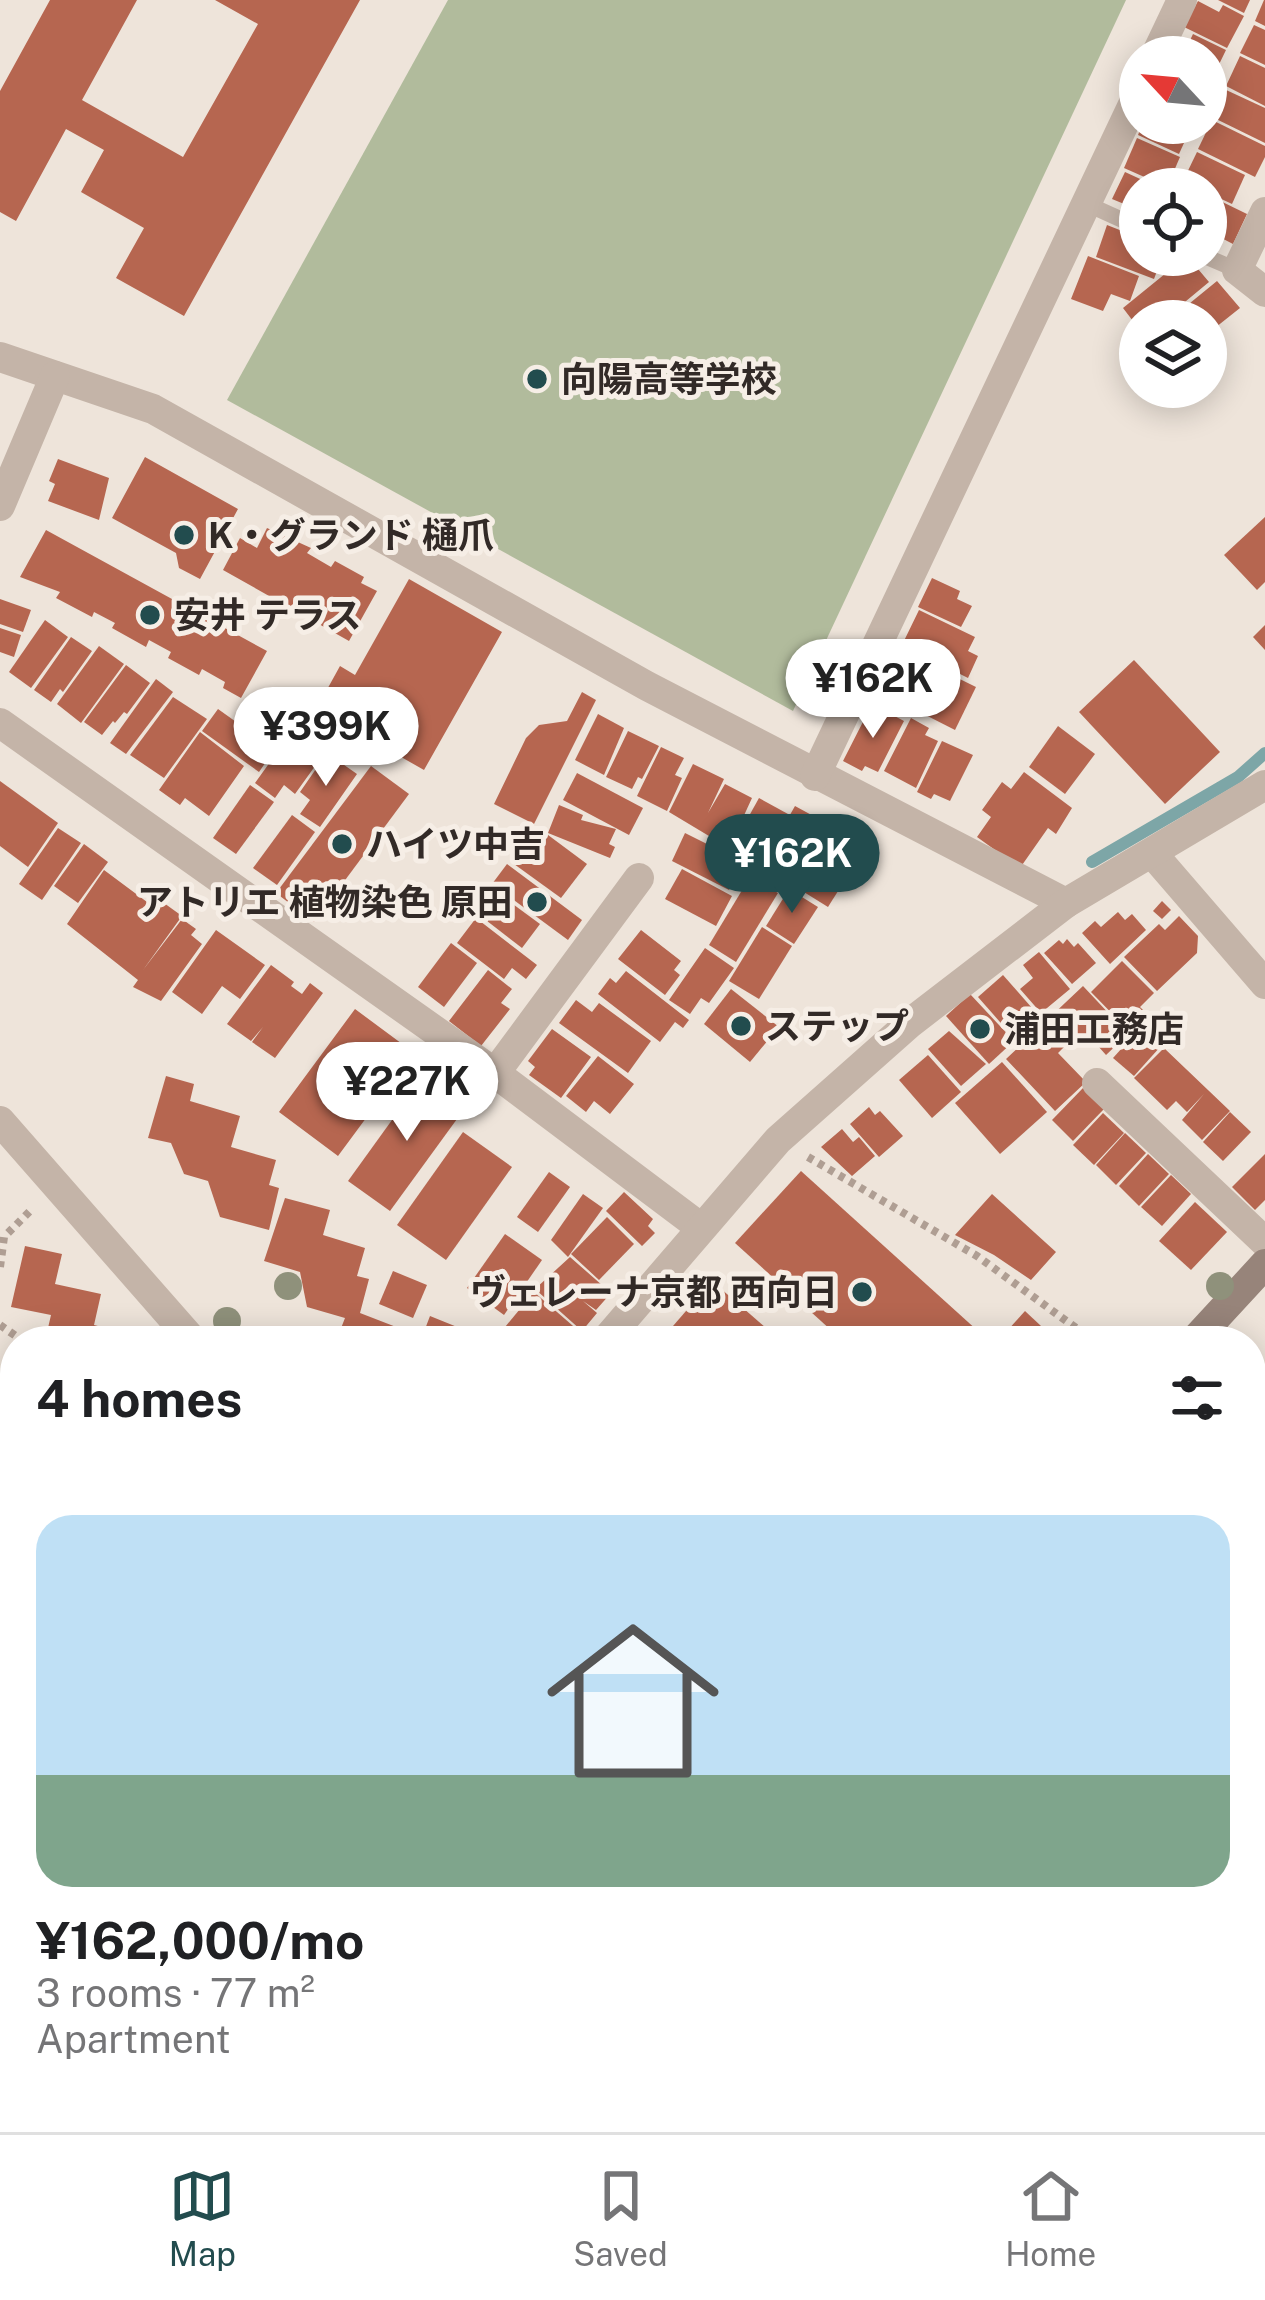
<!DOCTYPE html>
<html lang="en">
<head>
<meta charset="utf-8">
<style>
	:root { --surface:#fff; --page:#f2f2f2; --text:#202124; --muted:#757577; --line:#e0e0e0; --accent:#224c4e }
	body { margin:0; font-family:"Public Sans","Noto Sans JP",sans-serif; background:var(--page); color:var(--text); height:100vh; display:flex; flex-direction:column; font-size:45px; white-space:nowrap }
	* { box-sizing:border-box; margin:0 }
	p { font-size:39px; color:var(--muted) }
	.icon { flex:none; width:66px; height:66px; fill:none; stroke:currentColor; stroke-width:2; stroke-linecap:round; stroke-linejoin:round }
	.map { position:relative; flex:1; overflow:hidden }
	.sheet { position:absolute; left:0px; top:1326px; width:1266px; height:807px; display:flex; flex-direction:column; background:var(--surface); border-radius:48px 48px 0 0; box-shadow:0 6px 30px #0003 }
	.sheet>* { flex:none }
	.needle { width:78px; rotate:296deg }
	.fabs { position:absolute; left:1119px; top:36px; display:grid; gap:24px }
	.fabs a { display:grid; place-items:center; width:108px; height:108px; border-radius:50%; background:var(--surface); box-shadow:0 6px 30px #0003; font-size:60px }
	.price { position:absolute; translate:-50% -102px; padding:0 27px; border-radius:42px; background:#fff; color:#222; font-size:39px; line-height:78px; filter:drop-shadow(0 3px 6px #0008) }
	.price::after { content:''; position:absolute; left:50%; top:72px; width:36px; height:27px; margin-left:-18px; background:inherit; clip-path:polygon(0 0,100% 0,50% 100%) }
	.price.on { background:var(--accent); color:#fff }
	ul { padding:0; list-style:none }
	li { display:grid; align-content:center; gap:24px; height:636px; padding:0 36px }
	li+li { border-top:3px solid var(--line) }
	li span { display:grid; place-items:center; height:372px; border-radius:36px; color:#555 }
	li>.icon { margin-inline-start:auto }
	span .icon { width:216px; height:216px; fill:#fffc; stroke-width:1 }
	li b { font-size:51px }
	h2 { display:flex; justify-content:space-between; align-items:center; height:144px; padding:0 36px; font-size:51px }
	.tab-bar { display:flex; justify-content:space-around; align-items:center; height:168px; border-top:3px solid var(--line); background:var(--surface); font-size:33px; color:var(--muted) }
	.tab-bar a { display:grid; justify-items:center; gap:6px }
	.tab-bar .on { color:var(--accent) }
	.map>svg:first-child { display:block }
	.green { fill:#b1bb9c }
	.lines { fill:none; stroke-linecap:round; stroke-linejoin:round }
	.stream { stroke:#7da6a7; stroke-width:12 }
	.building { fill:#b66650 }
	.path { stroke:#af9e93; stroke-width:8; stroke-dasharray:6 6; stroke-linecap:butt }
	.lane { stroke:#c4b4a8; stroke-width:16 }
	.street { stroke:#c4b4a8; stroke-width:30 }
	.secondary { stroke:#97847a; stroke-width:30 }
	.tree { fill:#8f917b }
	.poi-dot { fill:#224c4e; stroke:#f6eee6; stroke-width:4.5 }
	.labels { text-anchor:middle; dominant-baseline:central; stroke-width:10; stroke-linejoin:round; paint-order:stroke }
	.poi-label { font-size:36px; font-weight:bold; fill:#322a27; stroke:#f6eee6; text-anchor:start }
</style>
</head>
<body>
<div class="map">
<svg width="1265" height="2132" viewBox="0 0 1265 2132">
	<rect width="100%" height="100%" fill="#eee4da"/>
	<polygon class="green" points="448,0 1126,0 793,711 227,400"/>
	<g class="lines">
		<polyline class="stream" points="1092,862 1238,777 1265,753"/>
	</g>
	<g class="building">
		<polygon points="50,0 137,0 82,100 183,157 258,24 215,0 360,0 184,316 116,278 144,228 81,192 104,150 66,129 16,221 0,212 0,91"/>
		<polygon points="1218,0 1250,0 1244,13"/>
		<polygon points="1264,0 1265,0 1265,26 1255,21"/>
		<polygon points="1198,1 1219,12 1223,5 1244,16 1227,48 1184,27"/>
		<polygon points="1254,25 1265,30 1265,65 1240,53"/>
		<polygon points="1193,34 1226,50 1210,83 1206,81 1206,57 1182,57"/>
		<polygon points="1240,56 1265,68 1265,106 1226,86"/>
		<polygon points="1224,89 1265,108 1265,143 1212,117"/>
		<polygon points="1212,120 1265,146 1265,157 1255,177 1198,149"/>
		<polygon points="1143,123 1193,123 1179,154 1138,135"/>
		<polygon points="1137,138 1180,157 1167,187 1124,168"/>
		<polygon points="1197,152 1245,175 1232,204 1183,181"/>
		<polygon points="1125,172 1162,189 1140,189 1140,199 1134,196 1129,206 1112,199"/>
		<polygon points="1206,194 1247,214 1233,244 1206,230"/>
		<polygon points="1107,225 1140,238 1140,255 1163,255 1154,279 1096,257"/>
		<polygon points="1088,256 1139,276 1130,301 1111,294 1103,311 1071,299"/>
		<polygon points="1187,256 1209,282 1162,321 1142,320 1136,325 1123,308"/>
		<polygon points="1217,281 1240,308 1206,335 1206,321 1168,321"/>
		<polygon points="145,457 238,509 200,579 179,568 176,553 112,518"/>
		<polygon points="58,459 109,478 99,520 48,501 55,484 49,481"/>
		<polygon points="1265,517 1265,582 1257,590 1224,555"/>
		<polygon points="267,528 311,548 307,553 331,567 335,561 364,577 361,583 377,591 349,641 223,570 240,538 257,548"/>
		<polygon points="46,530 267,651 241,698 223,688 225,682 202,669 199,675 168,658 171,652 149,640 146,647 112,628 115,623 94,612 92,617 56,598 60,592 20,577"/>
		<polygon points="932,578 960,591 957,599 972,606 961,627 918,607"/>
		<polygon points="409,579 502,632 424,770 380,745 371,759 308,724 340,666 355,675"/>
		<polygon points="0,599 31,610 23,632 0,624"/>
		<polygon points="919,610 975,637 968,651 978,656 968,678 902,645"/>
		<polygon points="45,620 68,637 31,688 9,672"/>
		<polygon points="1265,625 1265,650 1253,637"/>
		<polygon points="0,628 21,635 14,657 0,652"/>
		<polygon points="71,637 92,651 63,692 60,689 51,702 34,690"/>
		<polygon points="99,646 124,664 81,723 57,704"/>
		<polygon points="919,659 976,687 955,730 898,701"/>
		<polygon points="1134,660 1220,752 1165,804 1079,712"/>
		<polygon points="126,665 150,683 127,714 124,712 115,723 113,721 102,735 84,722"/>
		<polygon points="156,679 173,692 126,754 110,743"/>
		<polygon points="582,692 596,700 534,824 494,804 526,738 539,725 567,721"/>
		<polygon points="173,697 207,719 164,778 130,755"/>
		<polygon points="218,709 253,734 260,725 281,740 259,772 202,731"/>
		<polygon points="869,710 882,717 885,711 904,721 878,772 865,766 862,771 843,761"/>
		<polygon points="598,714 624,728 604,775 575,760"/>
		<polygon points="911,718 929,728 925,735 938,741 916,788 884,771"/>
		<polygon points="1058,726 1095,754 1065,794 1029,767"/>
		<polygon points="628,731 659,746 642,779 638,777 632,789 606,777"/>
		<polygon points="200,732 244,766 209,816 185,798 180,805 159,790"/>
		<polygon points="288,737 302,747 306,742 323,755 295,794 284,785 275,798 255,783"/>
		<polygon points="942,741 973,755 950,801 934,794 931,799 917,792"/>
		<polygon points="661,747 684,758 675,775 682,778 667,811 637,796"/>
		<polygon points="327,753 357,774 320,827 300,814 310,800 300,792"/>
		<polygon points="693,764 724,779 708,813 725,784 752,798 729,848 669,812"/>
		<polygon points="371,766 409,794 314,922 276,893"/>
		<polygon points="1024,772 1072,808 1056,834 1048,828 1020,868 977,837 991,817 982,810 1002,782 1011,789"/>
		<polygon points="577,773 643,808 629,835 563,800"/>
		<polygon points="0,781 58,823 28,867 0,846"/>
		<polygon points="250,785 274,802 236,854 213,838"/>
		<polygon points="759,798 788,814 762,859 734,843"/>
		<polygon points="559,805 583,815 581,820 616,829 609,844 615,847 610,858 548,833"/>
		<polygon points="795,806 817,818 813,825 821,829 788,887 758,871"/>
		<polygon points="836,814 872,837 828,907 791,884"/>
		<polygon points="292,815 315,832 277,885 253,868"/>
		<polygon points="58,828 81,843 42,900 19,884"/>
		<polygon points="540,829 587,864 561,898 514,864"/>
		<polygon points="685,833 743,862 729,890 672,861"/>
		<polygon points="84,844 108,862 78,903 54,886"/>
		<polygon points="507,864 582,920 568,940 492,884"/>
		<polygon points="682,869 732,896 716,926 665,899"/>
		<polygon points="104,870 151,905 157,898 182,916 143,970 182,919 196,929 191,935 202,944 161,1001 133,987 138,980 67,924"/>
		<polygon points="750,877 778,893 736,962 709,945"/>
		<polygon points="789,889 818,907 794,944 766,926"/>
		<polygon points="495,891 540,924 522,948 478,914"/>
		<polygon points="1162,901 1171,910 1162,919 1153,911"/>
		<polygon points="1118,912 1125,920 1132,914 1146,930 1110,964 1082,933 1095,921 1101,927"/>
		<polygon points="1179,916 1198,936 1197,953 1157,991 1124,957 1159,924 1165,930"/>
		<polygon points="476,918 537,965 526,979 512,968 504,979 457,943"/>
		<polygon points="762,927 792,946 759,999 729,981"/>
		<polygon points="216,930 265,965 240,999 222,986 202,1014 172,992"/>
		<polygon points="641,930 681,961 674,970 680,975 665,995 618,959"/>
		<polygon points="1067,939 1074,947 1078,943 1096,963 1072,984 1044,953 1059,940 1063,944"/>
		<polygon points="451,943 477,963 444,1007 418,987"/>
		<polygon points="705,948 734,968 709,1003 701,998 690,1014 669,1000"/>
		<polygon points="1039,952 1070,989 1041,1013 1020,989 1033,978 1023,965"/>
		<polygon points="1122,961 1154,993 1140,1007 1148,1015 1130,1032 1091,992"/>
		<polygon points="271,965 294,982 291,986 302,994 310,983 323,993 275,1058 252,1042 263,1027 251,1041 227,1024"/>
		<polygon points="488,970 512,989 501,1003 510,1009 481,1046 449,1021"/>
		<polygon points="626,971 689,1020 683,1028 675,1022 660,1042 598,994 610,978 616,983"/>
		<polygon points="1003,975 1039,1016 1014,1038 978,997"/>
		<polygon points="1083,986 1128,1034 1106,1055 1090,1037 1082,1045 1076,1038 1070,1044 1047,1020"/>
		<polygon points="731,989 779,1027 750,1062 704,1024"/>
		<polygon points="970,994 1014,1041 989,1064 946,1016"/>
		<polygon points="576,1000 592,1012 599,1003 651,1041 628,1073 559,1023"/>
		<polygon points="355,1009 413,1052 379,1099 351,1078 344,1089 372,1110 338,1156 279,1112"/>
		<polygon points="1043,1024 1064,1047 1058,1053 1086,1082 1055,1111 1006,1059"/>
		<polygon points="1141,1027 1161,1046 1134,1076 1113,1058"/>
		<polygon points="552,1029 591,1057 561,1098 529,1075 535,1067 528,1061"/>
		<polygon points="949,1031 986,1064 961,1086 928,1049"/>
		<polygon points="1164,1048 1230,1111 1202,1140 1182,1120 1204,1094 1187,1112 1176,1101 1167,1110 1134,1078"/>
		<polygon points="928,1055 961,1092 932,1118 899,1080"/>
		<polygon points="598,1056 634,1084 610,1114 594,1101 586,1112 566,1096"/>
		<polygon points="1002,1062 1047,1112 1000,1154 955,1103"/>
		<polygon points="166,1076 194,1084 190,1101 240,1116 231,1147 276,1160 269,1185 279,1188 269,1230 220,1217 208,1181 184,1174 171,1143 148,1138"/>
		<polygon points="423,1077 465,1108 390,1211 348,1181"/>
		<polygon points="1083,1088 1104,1109 1073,1141 1052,1120"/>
		<polygon points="869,1107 875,1115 880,1111 903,1136 879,1157 850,1124"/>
		<polygon points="1230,1112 1251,1132 1223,1161 1203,1142"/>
		<polygon points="1103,1113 1124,1133 1094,1165 1073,1145"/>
		<polygon points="842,1129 853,1142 859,1137 875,1156 852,1176 821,1147"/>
		<polygon points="463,1132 512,1167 446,1260 397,1225"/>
		<polygon points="1125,1133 1146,1153 1116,1185 1096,1165"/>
		<polygon points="1148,1154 1169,1174 1139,1206 1119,1186"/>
		<polygon points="1265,1154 1265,1200 1255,1210 1232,1187"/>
		<polygon points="801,1171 989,1341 843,1341 735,1243"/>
		<polygon points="549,1172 570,1187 538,1232 517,1217"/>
		<polygon points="1171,1175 1191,1194 1162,1226 1141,1207"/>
		<polygon points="624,1192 653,1219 648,1226 655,1233 642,1246 606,1211"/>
		<polygon points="583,1194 603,1208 568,1257 551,1240"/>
		<polygon points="992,1194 1056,1252 1031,1280 994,1255 955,1235"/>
		<polygon points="285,1198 330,1210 323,1235 365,1248 357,1276 369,1279 360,1313 422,1337 430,1316 472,1333 468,1341 336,1341 345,1318 307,1307 300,1272 264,1261"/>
		<polygon points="1195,1202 1227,1232 1191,1270 1159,1241"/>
		<polygon points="607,1217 634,1244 599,1280 571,1254"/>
		<polygon points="505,1234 542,1260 504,1315 467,1288"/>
		<polygon points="25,1246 62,1254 55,1284 101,1294 94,1325 155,1341 45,1341 51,1315 11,1307"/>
		<polygon points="570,1257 611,1293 596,1310 583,1301 597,1313 582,1331 535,1289"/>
		<polygon points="393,1271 427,1285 413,1318 379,1304"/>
		<polygon points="712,1281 781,1341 660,1341"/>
		<polygon points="534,1292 580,1332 572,1341 521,1341 505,1327"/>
		<polygon points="1025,1311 1057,1341 998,1341"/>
		<polygon points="15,1347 15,1374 0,1404 0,1377"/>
		<polygon points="15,1417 15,1623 0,1623 0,1446"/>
		<polygon points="1251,1431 1265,1440 1265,1633 1251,1626"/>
		<polygon points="1251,1637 1265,1643 1265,1736 1251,1729 1255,1711 1251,1709"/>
		<polygon points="1257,1848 1265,1851 1265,1913 1259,1925 1251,1920 1251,1860"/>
		<polygon points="0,1878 15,1901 15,1918 0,1928"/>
		<polygon points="1265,1918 1265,1945 1254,1939"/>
		<polygon points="15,1972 15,2023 4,2035 0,2031 0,1980 4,1983"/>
		<polygon points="1251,1987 1265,1994 1265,2009 1251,2036"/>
		<polygon points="24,2118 53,2118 48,2132 19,2132"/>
		<polygon points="58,2118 79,2129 77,2132 52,2132"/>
		<polygon points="275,2118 281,2118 311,2132 268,2132"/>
		<polygon points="314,2118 345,2118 336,2132 322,2132 310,2124"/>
		<polygon points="347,2118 368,2118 383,2127 381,2132 339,2132"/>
		<polygon points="547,2118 583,2132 542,2132"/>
		<polygon points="566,2118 630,2118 626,2132 604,2132"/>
		<polygon points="683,2118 713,2118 719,2121 714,2132 676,2132"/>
		<polygon points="877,2118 929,2118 923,2132 892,2132 875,2124"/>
		<polygon points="1083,2118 1110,2118 1126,2126 1123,2132 1076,2132"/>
		<polygon points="1154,2118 1204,2118 1218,2126 1215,2132 1147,2132"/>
	</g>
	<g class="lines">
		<g class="path">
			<polyline points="808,1157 977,1256 1094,1341"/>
			<polyline points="0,1267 4,1237 33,1208"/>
			<polyline points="0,1325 23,1341"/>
			<polyline points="0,1820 15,1843"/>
			<polyline points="0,1943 15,1932"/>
		</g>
		<g class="lane">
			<polyline points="1087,204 1140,228"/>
			<polyline points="1202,255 1237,270"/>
			<polyline points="929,2132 935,2118"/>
		</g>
		<g class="street">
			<polyline points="1155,57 1182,0"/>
			<polyline points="1265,212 1237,270 1265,292"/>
			<polyline points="0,357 153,409 647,686 1066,903"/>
			<polyline points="0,506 55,376"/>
			<polyline points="0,723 495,1073 700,1227"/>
			<polyline points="815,776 1140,90"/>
			<polyline points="1152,853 1265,984"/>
			<polyline points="495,1073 639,878"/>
			<polyline points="1097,1083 1265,1242"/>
			<polyline points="0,1121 193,1341"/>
			<polyline points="605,1341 778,1140 910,1023 1066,903 1265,785"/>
			<polyline points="1251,1964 1265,1971"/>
			<polyline points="0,2075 15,2075"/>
			<polyline points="1251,2109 1265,2082"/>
			<polyline points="135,2118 165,2132"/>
			<polyline points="784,2118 843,2132"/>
			<polyline points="166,2132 241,2118"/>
			<polyline points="405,2132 419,2118"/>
			<polyline points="496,2132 497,2118"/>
			<polyline points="1052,2132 1059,2118"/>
		</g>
		<g class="secondary">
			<polyline points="1194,1341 1265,1264"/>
			<polyline points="462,2132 475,2118"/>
		</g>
	</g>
	<g class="tree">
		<circle cx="288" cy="1286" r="14"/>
		<circle cx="1220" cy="1286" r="14"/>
		<circle cx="227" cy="1321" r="14"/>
	</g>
	<g class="poi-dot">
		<circle cx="537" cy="379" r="12"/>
		<circle cx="184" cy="535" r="12"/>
		<circle cx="150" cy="615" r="12"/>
		<circle cx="342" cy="844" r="12"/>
		<circle cx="537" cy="902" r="12"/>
		<circle cx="741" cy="1026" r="12"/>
		<circle cx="980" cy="1029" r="12"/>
		<circle cx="862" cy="1292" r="12"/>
	</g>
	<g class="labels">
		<g class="poi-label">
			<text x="561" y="379">向陽高等学校</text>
			<text x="208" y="535">K・グランド 樋爪</text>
			<text x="174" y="615">安井 テラス</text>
			<text x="366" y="844">ハイツ中吉</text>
			<text x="513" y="902" text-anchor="end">アトリエ 植物染色 原田</text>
			<text x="765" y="1026">ステップ</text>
			<text x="1004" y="1029">浦田工務店</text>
			<text x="838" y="1292" text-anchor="end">ヴェレーナ京都 西向日</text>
		</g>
	</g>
</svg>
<div class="fabs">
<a><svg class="needle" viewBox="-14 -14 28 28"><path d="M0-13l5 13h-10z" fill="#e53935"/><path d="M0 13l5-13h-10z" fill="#757577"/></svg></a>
<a><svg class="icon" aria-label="locate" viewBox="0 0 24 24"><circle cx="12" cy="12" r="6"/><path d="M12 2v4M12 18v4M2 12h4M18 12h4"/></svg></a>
<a><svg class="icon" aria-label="layers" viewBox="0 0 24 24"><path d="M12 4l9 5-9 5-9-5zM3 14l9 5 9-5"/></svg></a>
</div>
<b class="price" style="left:873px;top:741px">¥162K</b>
<b class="price" style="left:326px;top:789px">¥399K</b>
<b class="price on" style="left:792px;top:916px">¥162K</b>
<b class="price" style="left:407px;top:1144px">¥227K</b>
<section class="sheet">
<h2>4 homes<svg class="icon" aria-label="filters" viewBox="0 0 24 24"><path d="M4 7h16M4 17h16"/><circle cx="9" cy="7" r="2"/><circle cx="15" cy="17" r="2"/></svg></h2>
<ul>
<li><span style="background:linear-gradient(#bfe0f5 70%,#7fa58c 0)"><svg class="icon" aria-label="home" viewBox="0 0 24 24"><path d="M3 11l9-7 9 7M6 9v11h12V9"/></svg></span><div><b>¥162,000/mo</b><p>3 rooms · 77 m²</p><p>Apartment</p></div></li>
</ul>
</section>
</div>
<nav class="tab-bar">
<a class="on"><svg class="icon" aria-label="map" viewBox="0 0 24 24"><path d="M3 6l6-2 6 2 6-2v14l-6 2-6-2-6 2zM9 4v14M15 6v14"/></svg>Map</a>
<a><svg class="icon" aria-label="saved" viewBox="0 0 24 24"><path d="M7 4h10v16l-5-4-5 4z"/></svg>Saved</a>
<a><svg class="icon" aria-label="home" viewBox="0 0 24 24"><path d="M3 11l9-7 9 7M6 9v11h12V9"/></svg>Home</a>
</nav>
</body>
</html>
